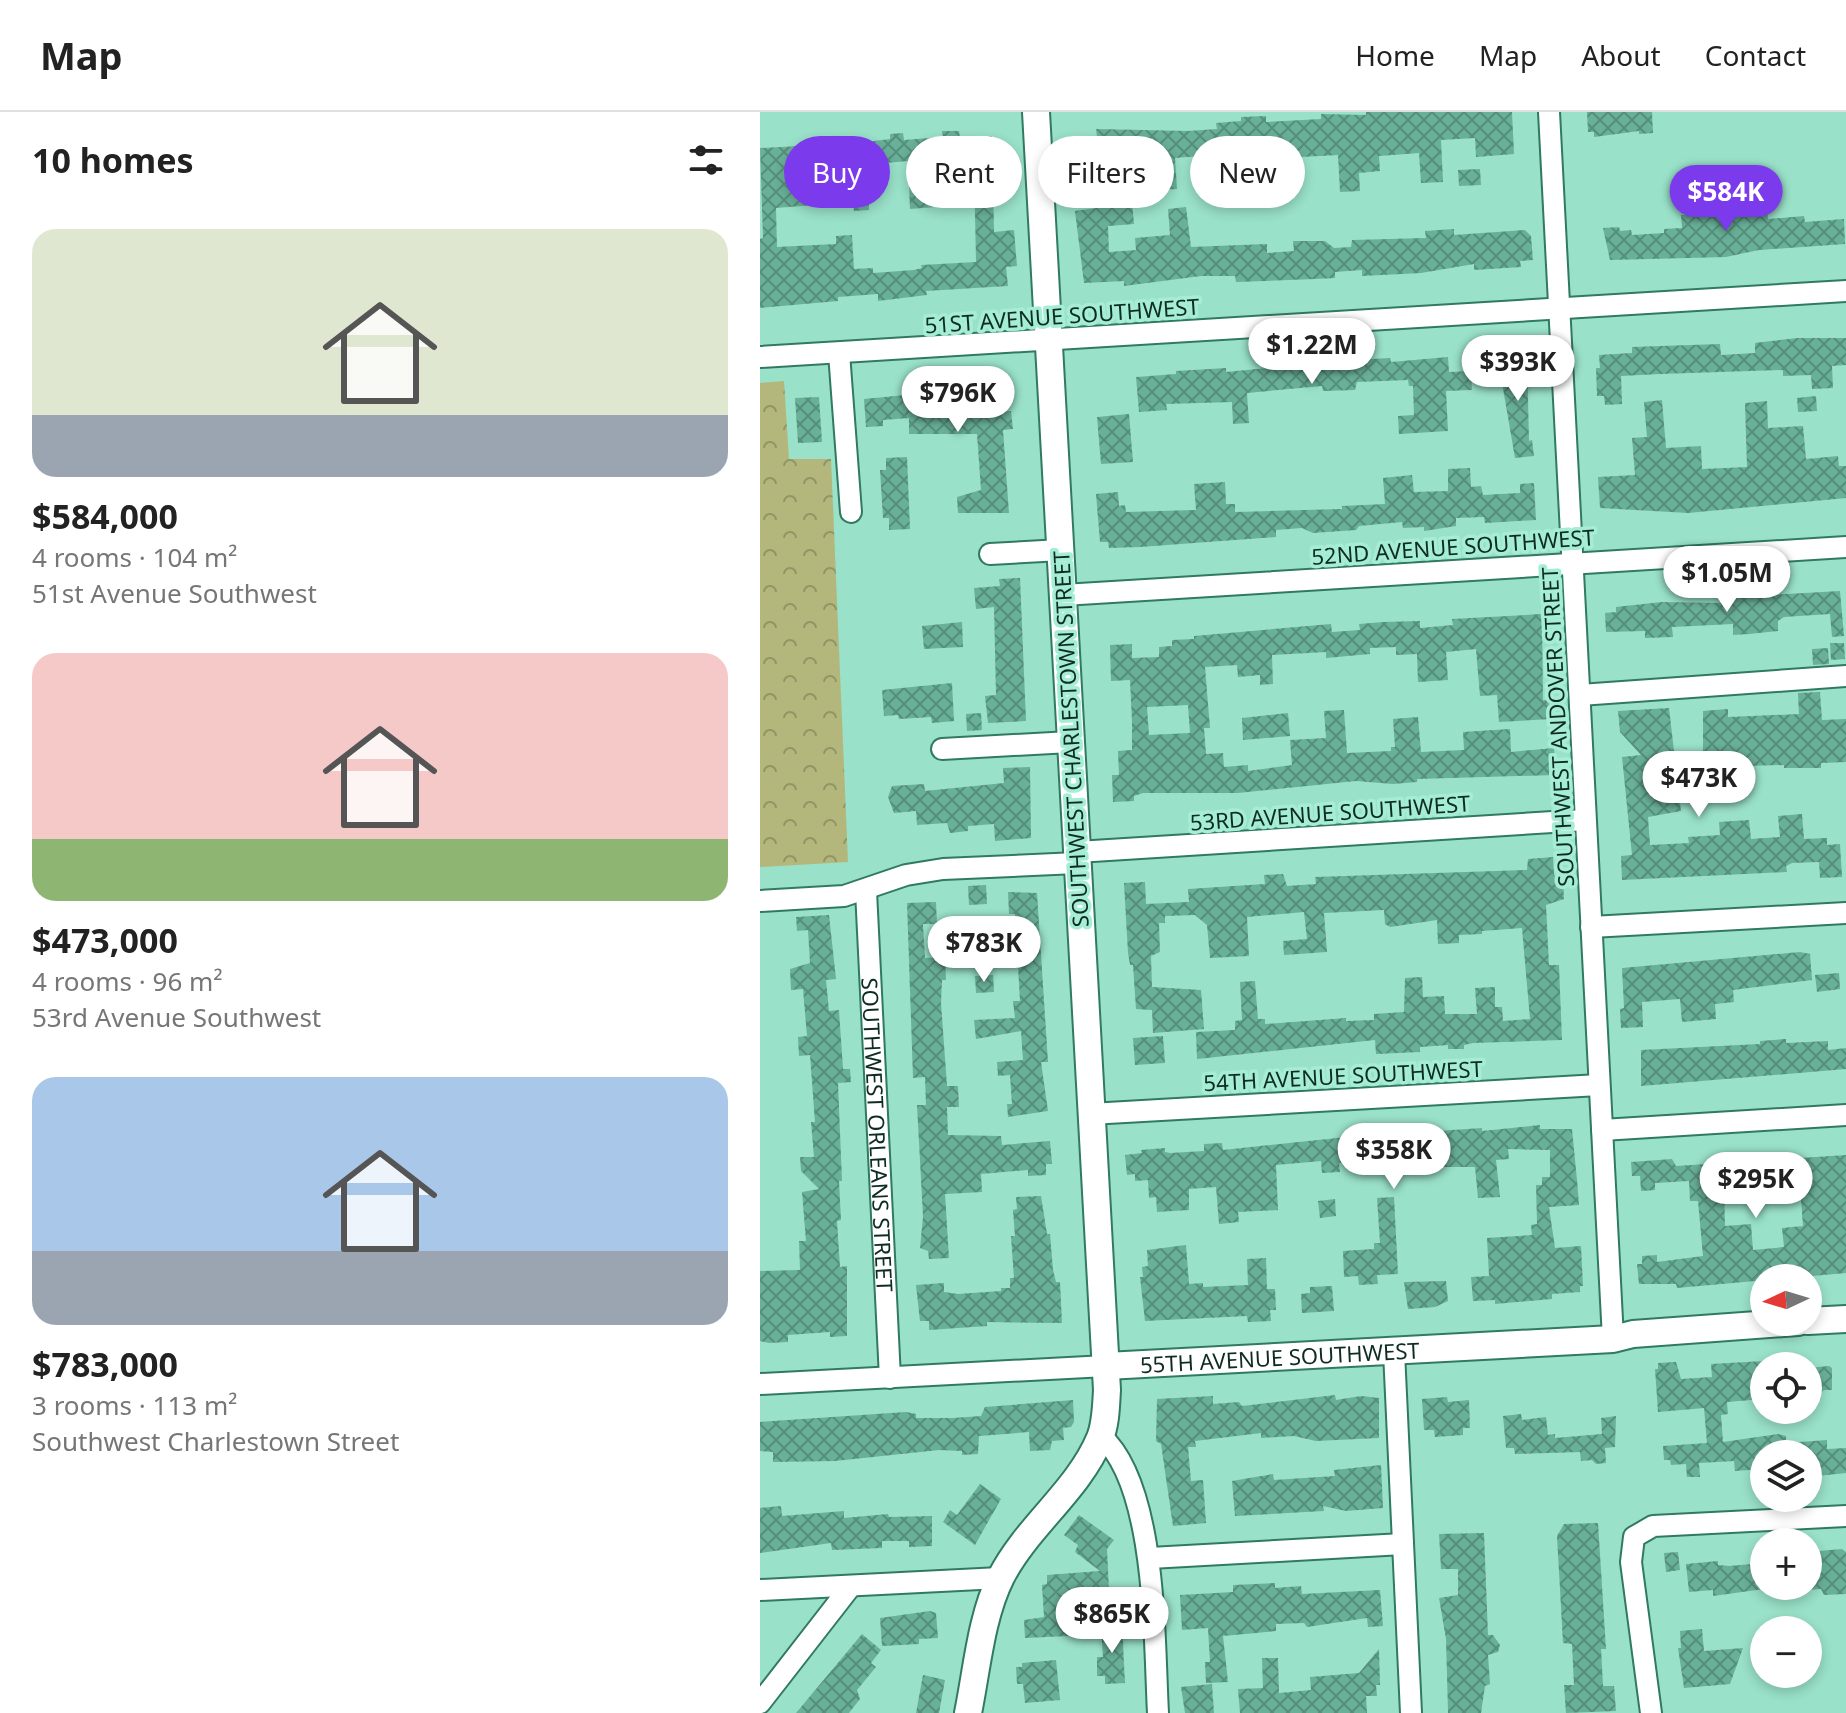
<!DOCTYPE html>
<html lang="en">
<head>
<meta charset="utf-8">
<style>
	:root { --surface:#fff; --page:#f2f2f2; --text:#222; --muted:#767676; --line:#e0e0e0; --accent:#7c3aed }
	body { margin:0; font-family:"Noto Sans",sans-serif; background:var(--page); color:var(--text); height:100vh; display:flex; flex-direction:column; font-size:30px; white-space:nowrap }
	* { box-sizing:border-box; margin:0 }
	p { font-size:26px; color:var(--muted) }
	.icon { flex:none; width:44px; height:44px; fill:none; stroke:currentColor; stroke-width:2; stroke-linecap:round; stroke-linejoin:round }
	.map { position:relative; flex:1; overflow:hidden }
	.details { display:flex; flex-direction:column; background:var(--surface); width:760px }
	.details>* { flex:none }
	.hud { position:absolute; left:24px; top:24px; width:760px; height:72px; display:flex; gap:16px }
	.needle { width:52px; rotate:266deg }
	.tools { position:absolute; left:990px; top:1152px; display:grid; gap:16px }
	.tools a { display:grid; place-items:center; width:72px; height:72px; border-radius:50%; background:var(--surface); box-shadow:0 4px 12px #0003; font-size:40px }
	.price { position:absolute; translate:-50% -68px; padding:0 18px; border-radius:28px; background:#fff; color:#222; font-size:26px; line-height:52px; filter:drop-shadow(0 2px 4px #0008) }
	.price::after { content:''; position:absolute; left:50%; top:48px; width:24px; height:18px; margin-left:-12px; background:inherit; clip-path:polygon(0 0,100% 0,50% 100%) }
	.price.current { background:var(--accent); color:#fff }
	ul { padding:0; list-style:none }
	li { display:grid; align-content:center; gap:16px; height:424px; padding:0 32px }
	li span { display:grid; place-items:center; height:248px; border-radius:24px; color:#555 }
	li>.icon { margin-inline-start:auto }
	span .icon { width:144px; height:144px; fill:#fffc; stroke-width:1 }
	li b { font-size:34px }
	h2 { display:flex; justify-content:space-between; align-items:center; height:96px; padding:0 32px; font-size:34px }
	.chip { padding:0 28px; border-radius:36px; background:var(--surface); box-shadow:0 4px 12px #0003; font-size:28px; line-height:72px }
	.chip.current { background:var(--accent); color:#fff }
	header { display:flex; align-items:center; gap:48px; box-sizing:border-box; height:112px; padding:0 40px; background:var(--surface); border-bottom:2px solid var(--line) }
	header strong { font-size:38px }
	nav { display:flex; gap:44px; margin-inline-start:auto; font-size:28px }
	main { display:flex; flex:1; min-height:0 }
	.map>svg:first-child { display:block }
	.park { fill:url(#park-crowns) }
	.building { fill:url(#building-cross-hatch); fill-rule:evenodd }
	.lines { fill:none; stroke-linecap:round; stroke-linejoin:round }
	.minor-casing { stroke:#307963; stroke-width:24 }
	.tertiary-casing { stroke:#307963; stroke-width:30 }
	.minor { stroke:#fff; stroke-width:20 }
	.tertiary { stroke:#fff; stroke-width:26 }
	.labels { text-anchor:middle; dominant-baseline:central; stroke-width:7; stroke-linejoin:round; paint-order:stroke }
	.street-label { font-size:22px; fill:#0e2c23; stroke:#a5eed5 }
</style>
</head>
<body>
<header>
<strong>Map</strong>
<nav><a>Home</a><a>Map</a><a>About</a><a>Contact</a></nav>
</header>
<main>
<section class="details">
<h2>10 homes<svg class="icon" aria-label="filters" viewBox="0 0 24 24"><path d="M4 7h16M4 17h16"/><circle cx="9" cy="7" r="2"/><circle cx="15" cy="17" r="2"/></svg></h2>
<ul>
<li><span style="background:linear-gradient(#dfe7d0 75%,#9aa5b1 0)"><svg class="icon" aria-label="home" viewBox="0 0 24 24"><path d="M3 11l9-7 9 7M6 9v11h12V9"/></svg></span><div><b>$584,000</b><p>4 rooms · 104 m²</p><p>51st Avenue Southwest</p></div></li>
<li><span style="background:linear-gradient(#f6c9c9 75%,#8fb573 0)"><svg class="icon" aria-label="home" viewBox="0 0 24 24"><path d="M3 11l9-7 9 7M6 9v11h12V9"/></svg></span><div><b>$473,000</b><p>4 rooms · 96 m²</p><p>53rd Avenue Southwest</p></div></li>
<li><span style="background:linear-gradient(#a9c7e8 70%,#9aa5b1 0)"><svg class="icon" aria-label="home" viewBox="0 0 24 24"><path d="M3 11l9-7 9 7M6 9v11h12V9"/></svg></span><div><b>$783,000</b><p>3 rooms · 113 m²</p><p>Southwest Charlestown Street</p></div></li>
</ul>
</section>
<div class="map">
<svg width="1086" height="1601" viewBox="0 0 1086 1601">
	<defs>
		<pattern id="park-crowns" width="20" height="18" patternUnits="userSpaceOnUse" patternTransform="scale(2)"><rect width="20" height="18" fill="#b3b77c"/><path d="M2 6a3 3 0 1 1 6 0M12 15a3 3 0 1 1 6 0" fill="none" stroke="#909565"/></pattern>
		<pattern id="building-cross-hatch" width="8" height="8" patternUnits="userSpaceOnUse" patternTransform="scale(2)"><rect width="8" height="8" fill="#69b098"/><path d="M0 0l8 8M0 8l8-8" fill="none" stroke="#558f7c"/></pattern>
	</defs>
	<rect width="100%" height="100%" fill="#99e1c8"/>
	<polygon class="park" points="24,269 29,347 71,347 88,750 0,755 0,271"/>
	<g class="building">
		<polygon points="606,0 752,0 754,42 716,45 715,26 681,28 683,70 661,71 659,41 619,44 620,59 599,61 600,79 580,80 578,43 523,46 522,31 497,32 496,26 470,28 470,38 455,38 455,43 415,46 417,77 382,79 379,54 360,55 360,50 324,53 322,26 337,25 336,17 428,19 457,17 456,11 481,9 481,5 506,4 506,10 561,7 561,2 606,3"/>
		<polygon points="827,0 892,0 893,21 879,22 879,19 834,25 834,20 828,20"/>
		<path d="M182,19H199L200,26L232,24L234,120L254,118L257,154L246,155L248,174L166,179L167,183L118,189V182L78,185V189L0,196V127L3,126L0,36L98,31L130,27V22L143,21L144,28L183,25ZM148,49L150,97L188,94L186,53L214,52L216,150L161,153L162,156L154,158L113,161V156L94,157L92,123L76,124V132L17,135L16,96L93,90L94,99L109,98L108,73L117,72L115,52Z"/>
		<polygon points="518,57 519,78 459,82 458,65"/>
		<polygon points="720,57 721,73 699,74 698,58"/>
		<polygon points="1005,69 1008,107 1044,104 1045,110 1084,107 1085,132 999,138 966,145 850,148 843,116 859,115 860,119 871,118 872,123 904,121 904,117 922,116 921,103 940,102 939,95 983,93 982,71"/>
		<polygon points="372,91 374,112 348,114 349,140 376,138 375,126 410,123 408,97 426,95 431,135 507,132 507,141 534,139 533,129 565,129 574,136 591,135 592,128 666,126 665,119 694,117 694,123 765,118 771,124 773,148 760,149 761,155 714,158 714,152 661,161 602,164 602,158 575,160 575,166 555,167 476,170 475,164 441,164 364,174 364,169 324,171 315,99"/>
		<polygon points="1037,226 1086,226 1086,253 1072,254 1073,276 1052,277 1051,263 1023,264 1023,258 900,262 861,264 862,292 845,293 844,284 837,284 836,256 840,256 839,243 872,241 872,235 960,232 961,243 995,241 995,231"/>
		<polygon points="767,242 769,329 772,328 774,344 755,346 740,259 746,258 746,243"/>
		<polygon points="688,245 689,260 711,259 712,278 686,279 688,319 639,322 638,304 654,303 653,274 649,274 648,268 597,270 595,278 563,279 562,274 487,281 489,311 473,312 472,290 406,292 407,298 379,300 376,265 416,262 416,259 466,256 466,260 576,249 630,246 631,250"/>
		<polygon points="208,277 241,277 242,299 251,299 253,317 243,318 249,401 198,401 197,385 221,378 217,322 149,322 149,306 123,308 123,314 106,315 104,287"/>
		<polygon points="1056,284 1057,299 1038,300 1037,286"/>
		<polygon points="59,285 62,330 38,331 35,286"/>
		<polygon points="902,288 906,336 941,334 942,357 987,355 985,291 1007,289 1008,316 1043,314 1046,347 1078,344 1079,354 1086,354 1086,386 928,401 840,396 838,365 875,363 872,326 887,325 884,290"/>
		<polygon points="369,302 373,350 341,352 337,305"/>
		<polygon points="147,345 150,417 129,418 129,406 123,406 120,358 126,358 126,346"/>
		<polygon points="710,356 711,375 721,374 723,383 760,381 760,372 774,371 776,408 725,411 724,405 696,406 696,414 664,419 664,415 643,416 642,410 599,414 596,418 553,421 542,416 516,418 516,425 380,435 349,436 348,430 340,430 336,382 358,380 359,394 365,393 366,400 436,398 434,372 465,370 466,392 475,392 475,400 582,397 582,394 625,392 623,366 652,363 654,380 688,379 688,357"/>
		<polygon points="260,466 266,609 228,611 225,584 236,583 234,495 216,497 214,476 240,474 239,467"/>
		<polygon points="1080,479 1084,524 1072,525 1070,502 1024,505 1018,509 1018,519 989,522 973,523 973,512 912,515 913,525 885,526 885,519 846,520 845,501 856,500 856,495 902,490 961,491 960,486"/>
		<path d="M782,502L783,588H790L791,607L739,610L737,583L720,584L716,537L686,540L688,568L658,570L657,542L636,543V535L610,536V542L566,546V540L512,543L513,572L500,573V563L478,565L477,553L445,555L450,616H444L446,642L463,641L464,655L488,653V659L532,653L530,628L566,626L564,599L584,598L587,641L631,639V635H635L633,607L658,605L661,640L704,638L703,620L750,617L751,640L794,636L796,663L657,667V670L633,672L596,669L478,681H383L374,684V689L353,690L352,663H359L358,639L372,638V609L370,568L351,569L350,533L372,532V546L399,545V535L412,534V528L434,527V524L571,512L572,520L600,518L599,512L624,510L660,509V516L693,513L692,507ZM428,593L430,621L389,623L387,595Z"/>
		<polygon points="202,510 203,535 164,537 162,514"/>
		<polygon points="1070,531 1084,531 1085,547 1071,548"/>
		<polygon points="1068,536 1069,552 1053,553 1052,537"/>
		<polygon points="192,571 194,609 172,611 171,605 139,607 138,603 124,604 122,578"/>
		<polygon points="1060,580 1062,608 1086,607 1086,650 1061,651 1061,656 1024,656 1024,653 985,654 985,645 943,647 943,599 968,597 968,605 1039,602 1038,581"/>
		<polygon points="909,596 921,699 888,705 890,733 929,731 928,725 960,723 959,710 989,708 991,727 1020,725 1018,704 1042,702 1044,727 1067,726 1067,733 1080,732 1082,765 1060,766 1059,750 1032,751 1026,754 1027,760 862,768 861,744 872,743 862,645 881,643 860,620 858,599"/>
		<polygon points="221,601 222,618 207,619 206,602"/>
		<polygon points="528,601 530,624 483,628 482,606"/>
		<polygon points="270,655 271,726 235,729 234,712 208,714 208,719 190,721 187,711 157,713 156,699 134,701 128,685 132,674 164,672 165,679 244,671 243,656"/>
		<polygon points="793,745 794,763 803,769 804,787 786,793 789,853 799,853 802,928 713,931 704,933 704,937 688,937 688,933 660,935 660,940 616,942 615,928 437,947 436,920 475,918 475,909 482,908 480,870 495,869 498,907 505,907 505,912 586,906 586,909 614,908 614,902 644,900 645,866 662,865 663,885 684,884 685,902 717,902 715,876 735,875 735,895 742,895 743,909 770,907 762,816 722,819 722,822 699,823 699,831 678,832 677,808 630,815 625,812 624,798 564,801 567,840 524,843 523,829 547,827 544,800 487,805 489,844 450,846 447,813 435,803 405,804 405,811 399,811 400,840 391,844 392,875 441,878 444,917 393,921 392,898 376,897 373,853 370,853 368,841 364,771 385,770 386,792 429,790 428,777 505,772 504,763 523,762 527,774 556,772 555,765 767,758 768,747"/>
		<polygon points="226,773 227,792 209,793 208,774"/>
		<polygon points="248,780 277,781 288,950 281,950 288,999 248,1005 247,992 252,992 250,963 238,964 237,950 263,948 261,919 216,927 214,908 255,906 253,889 260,889 255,802 249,802"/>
		<polygon points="176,790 177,812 163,812 165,846 185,845 186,868 182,868 181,891 187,974 198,974 199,995 187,995 188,1023 241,1024 242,1033 290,1029 292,1052 286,1052 286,1063 268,1064 268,1058 221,1062 222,1080 185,1082 189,1146 169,1147 168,1139 160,1136 163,1105 157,993 166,993 165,965 153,966 147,791"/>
		<polygon points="69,803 76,867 66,868 69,899 79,898 83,957 90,957 91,970 78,971 82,1069 79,1069 81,1108 77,1109 80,1155 87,1154 87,1224 70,1225 70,1220 28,1223 28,1230 9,1231 0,1229 0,1159 40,1158 39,1129 46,1129 42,1080 59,1077 41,1059 40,1045 54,1045 51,1010 55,1010 50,943 39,944 38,925 47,924 43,877 31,878 30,857 50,851 48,818 37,819 36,805"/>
		<polygon points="1040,840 1050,842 1052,868 973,878 974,890 955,892 956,907 922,910 920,887 882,890 883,915 861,916 860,897 864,896 862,856"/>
		<polygon points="1079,861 1080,877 1057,880 1055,863"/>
		<polygon points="233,863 234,880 216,881 215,864"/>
		<polygon points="403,924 405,951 375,953 373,926"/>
		<polygon points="1026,927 1026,931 1068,929 1068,938 1086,936 1086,957 881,974 881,938 1000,932 1000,929"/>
		<polygon points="780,1013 780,1017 812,1017 817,1068 819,1093 789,1095 795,1136 821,1134 823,1174 820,1174 820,1180 792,1182 792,1187 735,1192 735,1188 713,1189 711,1165 729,1164 727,1126 772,1123 771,1113 777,1112 776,1073 782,1073 782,1065 790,1065 790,1038 748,1037 749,1047 736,1048 740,1085 718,1086 715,1055 677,1055 677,1041 626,1045 627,1056 611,1057 610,1048 579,1051 580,1060 562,1061 561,1049 516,1053 518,1098 478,1100 479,1110 459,1112 456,1075 429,1077 429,1098 397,1100 396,1085 389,1086 388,1068 375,1069 375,1062 367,1063 365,1043 382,1041 381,1038 405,1036 405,1040 410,1041 444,1039 444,1032 462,1031 463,1038 587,1025 722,1016 722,1019"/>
		<path d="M1086,1043V1161L917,1176L916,1172H879L877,1152H882V1144L897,1143V1150L943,1144L938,1089H930L929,1069L895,1071V1078L881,1079L880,1064H872L871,1050L912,1047L916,1054ZM964,1072L981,1085L1007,1084L1008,1089L1041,1087L1043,1114L1022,1116L1024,1135L993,1138L991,1112L965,1114Z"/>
		<polygon points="281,1084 287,1122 290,1122 293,1158 296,1170 300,1170 302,1211 227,1210 227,1214 169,1218 169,1209 160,1209 156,1173 184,1171 184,1180 198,1182 241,1179 241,1176 250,1176 250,1166 254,1166 251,1124 255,1124 253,1098 257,1097 256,1085"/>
		<polygon points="634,1085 638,1162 617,1163 618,1172 599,1173 598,1164 584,1165 583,1139 614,1137 614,1131 620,1131 617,1086"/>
		<polygon points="575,1087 576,1104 560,1106 558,1089"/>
		<polygon points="426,1133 429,1172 443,1171 443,1175 488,1173 487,1147 506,1146 507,1177 515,1177 516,1198 510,1198 511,1209 488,1210 487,1204 385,1209 380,1165 383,1165 382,1155 388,1154 387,1138"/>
		<polygon points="686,1169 688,1189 675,1195 648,1197 644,1170"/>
		<polygon points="572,1174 574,1199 542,1201 541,1182 550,1181 550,1175"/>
		<polygon points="1004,1249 1004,1287 967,1290 968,1302 961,1303 963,1330 1018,1322 1026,1324 1026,1331 1067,1328 1067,1337 1086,1336 1086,1361 1048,1365 1048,1342 1004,1342 1004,1357 975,1359 974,1349 939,1351 940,1365 927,1365 926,1352 911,1353 910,1348 904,1348 903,1334 947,1331 944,1296 898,1300 895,1257 898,1257 898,1251 916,1250 921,1267 952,1265 951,1252"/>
		<polygon points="1069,1254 1072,1256 1072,1278 1064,1278 1048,1292 1048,1256"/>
		<polygon points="575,1283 576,1288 601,1284 619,1286 619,1326 556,1329 534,1324 501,1326 501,1321 435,1329 436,1335 428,1335 431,1369 443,1368 446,1411 413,1414 401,1332 396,1329 397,1287 453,1284 453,1292 479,1290 482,1294"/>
		<polygon points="687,1285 688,1290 709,1288 710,1316 703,1316 703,1323 675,1325 674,1318 664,1318 662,1287"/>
		<polygon points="313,1288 314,1310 311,1315 303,1316 304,1328 292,1329 290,1338 270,1339 269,1320 219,1324 218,1342 202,1343 202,1339 179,1338 75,1349 13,1350 13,1340 0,1339 0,1310 146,1300 156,1302 156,1306 193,1306 221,1304 225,1295"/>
		<polygon points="761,1302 762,1308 786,1305 788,1323 795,1322 795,1326 842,1322 841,1306 856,1304 855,1335 845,1336 846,1351 836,1352 832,1348 821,1349 820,1340 755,1342 754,1336 746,1336 743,1304"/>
		<polygon points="621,1353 623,1396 586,1399 563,1394 564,1399 475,1404 472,1369 513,1362 514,1368 575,1364 574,1358"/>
		<polygon points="220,1372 241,1387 215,1433 183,1410 190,1398 197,1403"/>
		<polygon points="21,1394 22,1404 84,1399 84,1406 128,1402 129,1405 172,1404 172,1434 149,1435 149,1429 122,1429 122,1436 72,1438 71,1431 0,1441 0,1396"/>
		<polygon points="319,1403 354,1428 347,1437 349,1478 327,1479 329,1499 307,1501 308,1524 265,1526 264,1508 284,1505 282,1473 287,1472 287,1463 340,1459 315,1440 318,1433 304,1423"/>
		<polygon points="838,1411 846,1537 841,1537 843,1574 854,1574 856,1599 806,1601 804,1573 814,1573 812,1532 803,1531 797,1424 804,1412"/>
		<polygon points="724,1421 728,1523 733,1523 740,1533 738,1540 728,1543 730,1572 725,1574 721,1601 688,1601 686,1527 679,1486 698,1483 698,1457 681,1457 679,1422"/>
		<polygon points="1082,1437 1086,1440 1086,1482 1064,1483 1061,1477 1048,1478 1048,1448 1060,1447 1059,1439"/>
		<polygon points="918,1440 920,1458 906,1460 904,1441"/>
		<polygon points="958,1449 958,1453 969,1454 1004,1451 1004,1477 953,1484 953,1478 929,1480 926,1452"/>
		<polygon points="515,1471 515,1476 541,1474 542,1482 620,1478 623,1514 608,1515 607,1506 547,1515 544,1511 516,1512 516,1519 463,1524 468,1570 446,1571 445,1550 450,1550 448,1516 422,1518 420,1483 473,1480 473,1473"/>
		<polygon points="170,1499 176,1501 178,1526 159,1527 159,1532 122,1534 120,1506"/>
		<polygon points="362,1513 365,1571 345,1572 345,1564 337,1564 337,1545 343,1545 341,1514"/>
		<polygon points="942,1517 944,1539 983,1536 970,1572 924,1576 918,1536 921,1536 920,1519"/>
		<polygon points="102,1522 121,1538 111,1551 116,1555 97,1578 100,1587 89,1601 36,1601"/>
		<polygon points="619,1537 620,1573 616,1573 617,1584 606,1584 607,1601 480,1601 478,1577 503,1576 502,1546 518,1546 519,1581 551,1578 550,1565 599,1561"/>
		<polygon points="296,1548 300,1588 265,1591 263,1572 257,1572 256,1555 262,1555 262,1551"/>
		<polygon points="163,1563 185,1568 179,1601 156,1601"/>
		<polygon points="452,1572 454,1601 425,1601 421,1575"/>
	</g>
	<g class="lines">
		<g class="minor-casing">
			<g id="minor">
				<polyline points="789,0 853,1227"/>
				<polyline points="79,241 91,400"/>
				<polyline points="0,245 1086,179"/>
				<polyline points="230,442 301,438"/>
				<polyline points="303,483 1086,435"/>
				<polyline points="820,583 1086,564"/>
				<polyline points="182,637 310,630"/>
				<polyline points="317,740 825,708"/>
				<path id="s1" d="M106,779L130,1266"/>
				<polyline points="0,789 84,784 146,763 183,757 317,751"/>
				<polyline points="831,815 1086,801"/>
				<polyline points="330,1002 839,973"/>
				<polyline points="842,1018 1086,1003"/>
				<polyline points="634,1240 651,1601"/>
				<polyline points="0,1272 346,1254"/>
				<path d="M341,1324C397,1373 394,1529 398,1601"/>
				<polyline points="390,1446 643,1432"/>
				<polyline points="0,1478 240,1466"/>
				<polyline points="0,1591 91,1474"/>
				<polyline points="891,1601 871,1450 874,1425 893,1414 1086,1404"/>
			</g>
		</g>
		<g class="tertiary-casing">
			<g id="tertiary">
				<polyline points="1048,1209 1086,1207"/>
				<path id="s2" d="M346,1254L853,1227L873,1222L1038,1210"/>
				<path d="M208,1601C217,1557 221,1505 241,1465C267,1414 318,1379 340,1326C346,1311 346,1293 347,1278L276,0"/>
			</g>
		</g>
		<use href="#minor" class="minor"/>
		<use href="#tertiary" class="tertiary"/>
	</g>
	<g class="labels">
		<g class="street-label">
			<text transform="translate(302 203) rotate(-4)">51ST AVENUE SOUTHWEST</text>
			<text transform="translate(693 434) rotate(-4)">52ND AVENUE SOUTHWEST</text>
			<text transform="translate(797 615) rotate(-93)">SOUTHWEST ANDOVER STREET</text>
			<text transform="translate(310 627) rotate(-93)">SOUTHWEST CHARLESTOWN STREET</text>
			<text transform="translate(570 700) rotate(-4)">53RD AVENUE SOUTHWEST</text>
			<text transform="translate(583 963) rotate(-3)">54TH AVENUE SOUTHWEST</text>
			<text stroke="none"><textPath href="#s1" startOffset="244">SOUTHWEST ORLEANS STREET</textPath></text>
			<text stroke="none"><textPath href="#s2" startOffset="174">55TH AVENUE SOUTHWEST</textPath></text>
		</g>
	</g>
</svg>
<div class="tools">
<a><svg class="needle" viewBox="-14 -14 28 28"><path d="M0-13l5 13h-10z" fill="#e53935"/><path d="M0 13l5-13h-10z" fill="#767676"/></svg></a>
<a><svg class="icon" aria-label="locate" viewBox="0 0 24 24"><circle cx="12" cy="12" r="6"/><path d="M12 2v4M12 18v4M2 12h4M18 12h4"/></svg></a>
<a><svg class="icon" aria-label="layers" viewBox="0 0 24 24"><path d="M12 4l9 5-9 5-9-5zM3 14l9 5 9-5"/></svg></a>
<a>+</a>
<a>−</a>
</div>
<b class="price current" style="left:966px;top:121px">$584K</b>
<b class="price" style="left:552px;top:274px">$1.22M</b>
<b class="price" style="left:758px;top:291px">$393K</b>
<b class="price" style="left:198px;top:322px">$796K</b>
<b class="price" style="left:967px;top:502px">$1.05M</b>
<b class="price" style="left:939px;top:707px">$473K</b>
<b class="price" style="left:224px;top:872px">$783K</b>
<b class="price" style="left:634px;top:1079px">$358K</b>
<b class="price" style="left:996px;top:1108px">$295K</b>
<b class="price" style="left:352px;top:1543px">$865K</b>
<div class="hud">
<a class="chip current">Buy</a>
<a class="chip">Rent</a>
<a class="chip">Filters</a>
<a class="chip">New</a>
</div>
</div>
</main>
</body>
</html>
